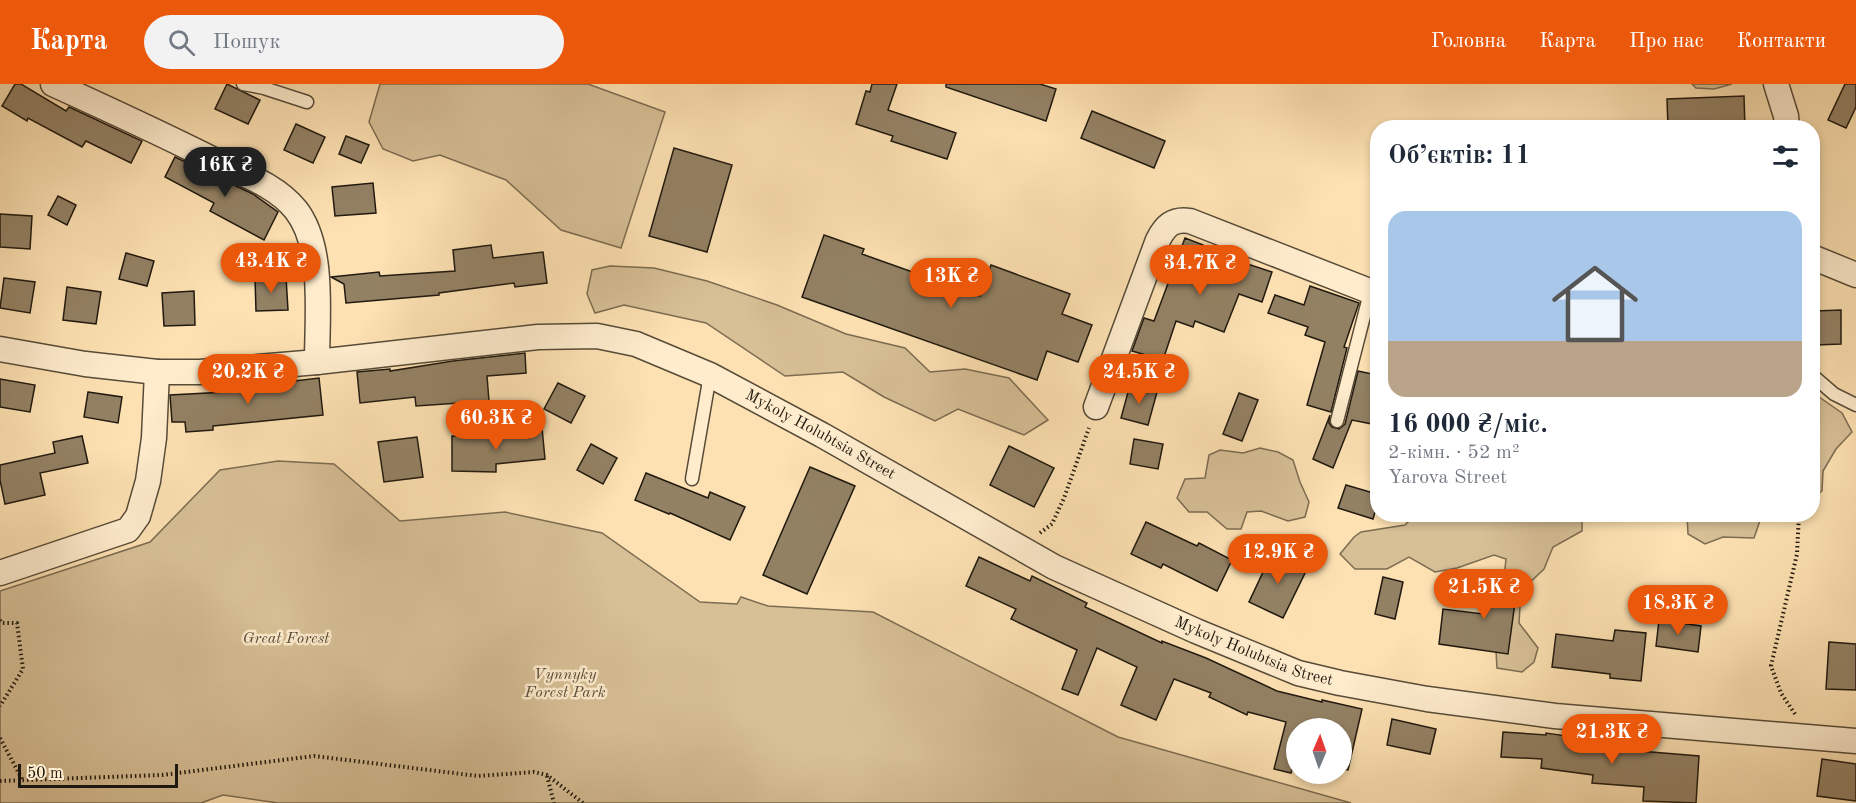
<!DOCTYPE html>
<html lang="uk">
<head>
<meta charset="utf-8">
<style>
	:root { --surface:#fff; --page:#f2f2f3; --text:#1f2937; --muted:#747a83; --line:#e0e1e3; --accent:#ea580c }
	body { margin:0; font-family:"Old Standard TT",serif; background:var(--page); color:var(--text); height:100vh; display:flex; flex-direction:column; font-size:22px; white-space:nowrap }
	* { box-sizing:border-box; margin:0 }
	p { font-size:20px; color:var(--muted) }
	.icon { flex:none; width:33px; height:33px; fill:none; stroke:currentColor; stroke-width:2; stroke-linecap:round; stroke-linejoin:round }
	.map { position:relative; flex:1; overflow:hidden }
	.details { position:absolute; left:1370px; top:36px; width:450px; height:402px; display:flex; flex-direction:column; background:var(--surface); border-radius:24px; box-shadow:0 3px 9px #0003 }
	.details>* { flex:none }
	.needle { width:39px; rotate:2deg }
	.tools { position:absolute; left:1286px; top:634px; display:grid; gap:12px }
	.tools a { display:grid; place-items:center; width:66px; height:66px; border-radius:50%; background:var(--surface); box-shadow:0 3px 9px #0003; font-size:30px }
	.scale { position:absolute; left:18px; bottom:15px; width:160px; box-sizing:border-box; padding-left:6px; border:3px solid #20190f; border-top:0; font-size:16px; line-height:21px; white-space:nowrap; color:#20190f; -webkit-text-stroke:4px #feeccd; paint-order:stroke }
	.price { position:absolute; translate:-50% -51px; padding:0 14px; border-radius:21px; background:var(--accent); color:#fff; font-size:20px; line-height:39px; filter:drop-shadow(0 2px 3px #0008) }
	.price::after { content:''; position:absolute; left:50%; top:36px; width:18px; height:14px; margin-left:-9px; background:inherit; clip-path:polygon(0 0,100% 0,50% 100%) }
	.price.active { background:#222; color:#fff }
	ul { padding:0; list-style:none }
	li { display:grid; align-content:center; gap:12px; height:318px; padding:0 18px }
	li+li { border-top:2px solid var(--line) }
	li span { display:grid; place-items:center; height:186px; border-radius:18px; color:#555 }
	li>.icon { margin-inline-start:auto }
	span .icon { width:108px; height:108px; fill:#fffc; stroke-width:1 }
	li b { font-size:26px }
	h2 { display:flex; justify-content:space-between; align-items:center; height:72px; padding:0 18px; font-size:26px }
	header { display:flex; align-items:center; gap:36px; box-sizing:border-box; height:84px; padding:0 30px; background:var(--accent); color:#fff }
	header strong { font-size:28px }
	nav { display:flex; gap:33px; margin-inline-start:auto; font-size:21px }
	.search { width:420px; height:54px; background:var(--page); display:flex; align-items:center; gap:15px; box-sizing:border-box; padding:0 21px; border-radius:33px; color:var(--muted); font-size:22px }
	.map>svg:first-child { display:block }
	.green { fill:#d7bf96; stroke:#7c6c52; stroke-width:1.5 }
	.building { fill:#938164; stroke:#20190f; stroke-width:1.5 }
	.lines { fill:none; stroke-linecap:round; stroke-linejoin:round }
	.service-casing { stroke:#574b38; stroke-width:15 }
	.minor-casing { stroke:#574b38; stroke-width:27 }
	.path { stroke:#20190f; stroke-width:4; stroke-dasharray:1.5 3; stroke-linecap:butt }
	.service { stroke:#feeccd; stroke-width:12 }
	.minor { stroke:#feeccd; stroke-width:24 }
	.labels { text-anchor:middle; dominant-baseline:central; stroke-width:5; stroke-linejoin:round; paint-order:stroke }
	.street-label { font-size:16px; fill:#20190f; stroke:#feeccd }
	.park-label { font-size:16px; font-style:italic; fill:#574b38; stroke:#feeccd }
</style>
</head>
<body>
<header>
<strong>Карта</strong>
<div class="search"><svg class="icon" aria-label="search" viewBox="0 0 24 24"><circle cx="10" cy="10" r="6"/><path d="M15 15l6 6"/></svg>Пошук</div>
<nav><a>Головна</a><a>Карта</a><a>Про нас</a><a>Контакти</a></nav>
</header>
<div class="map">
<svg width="1856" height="719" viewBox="0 0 1856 719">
	<rect width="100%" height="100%" fill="#fde1b2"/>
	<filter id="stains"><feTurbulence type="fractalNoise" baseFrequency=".00333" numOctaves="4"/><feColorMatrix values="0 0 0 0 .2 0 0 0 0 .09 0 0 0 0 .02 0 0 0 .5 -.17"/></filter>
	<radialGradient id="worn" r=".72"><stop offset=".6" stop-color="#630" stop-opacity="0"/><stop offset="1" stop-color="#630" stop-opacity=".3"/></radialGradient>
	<g class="green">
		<polygon points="380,0 588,0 665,28 621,164 561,146 506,96 440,71 413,77 383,65 369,38"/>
		<polygon points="1692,0 1732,0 1714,5 1696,4"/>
		<polygon points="610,182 654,184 707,197 777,221 846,250 905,264 930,288 965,285 1009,294 1048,336 1024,351 958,325 935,337 884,313 843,288 785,292 706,239 624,221 595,229 587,210 592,186"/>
		<polygon points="1812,308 1842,329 1852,348 1836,365 1823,387 1822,407 1812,415"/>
		<polygon points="1260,364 1278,368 1293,376 1300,398 1309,418 1305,433 1288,437 1261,427 1247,428 1241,445 1227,445 1207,428 1189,428 1177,414 1185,395 1205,394 1209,371 1220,366 1243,369"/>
		<polygon points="278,377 334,380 400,437 505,428 602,449 700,518 737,520 741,513 768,522 873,528 1118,653 1351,719 278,719 223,711 201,719 0,719 0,507 150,458 220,386"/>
		<polygon points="1415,431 1582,431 1582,447 1553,463 1544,485 1521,507 1519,539 1538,564 1534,578 1522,588 1497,584 1496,567 1506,475 1494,471 1457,484 1435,488 1409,473 1387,485 1355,485 1340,470 1354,453 1361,448 1405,441"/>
		<polygon points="1687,431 1687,430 1764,431 1762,431 1754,454 1723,453 1705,460 1688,450"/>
	</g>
	<g class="building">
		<polygon points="15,0 21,0 66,27 69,23 142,57 131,79 86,57 82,63 28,34 27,37 2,22"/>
		<polygon points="227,0 260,16 248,40 215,25"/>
		<polygon points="872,0 897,0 888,26 956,49 947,75 891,57 893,52 856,40 866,7 870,8"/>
		<polygon points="946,0 1040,0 1056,5 1046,37 946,3"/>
		<polygon points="1845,0 1856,0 1856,23 1846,44 1828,36"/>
		<polygon points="1744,12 1745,44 1668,44 1667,15"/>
		<polygon points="1092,27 1165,57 1154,84 1081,54"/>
		<polygon points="296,40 325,53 313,79 284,66"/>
		<polygon points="346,52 369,61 361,79 339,70"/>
		<polygon points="674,64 732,81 707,168 649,152"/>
		<polygon points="175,73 253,110 278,128 264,156 210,127 214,119 165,93"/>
		<polygon points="373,99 376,129 335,132 332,103"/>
		<polygon points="58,112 76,121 67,141 48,131"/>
		<polygon points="0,130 32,132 30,165 0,163"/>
		<polygon points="824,151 864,165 862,170 980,212 991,181 1070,210 1062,230 1092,241 1078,278 1047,267 1037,296 802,213"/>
		<polygon points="1185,154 1203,161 1202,165 1272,188 1262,218 1239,210 1224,248 1195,237 1193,243 1176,237 1163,276 1132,267 1144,234 1154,237"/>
		<polygon points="491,161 493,174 543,168 547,199 515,203 514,199 439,209 439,211 346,219 344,200 331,193 379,188 380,192 455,187 453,166"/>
		<polygon points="126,169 154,177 147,202 119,195"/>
		<polygon points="286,193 288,226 256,227 255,194"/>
		<polygon points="4,194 35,198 30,229 0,224"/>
		<polygon points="1310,202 1359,219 1344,263 1347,264 1331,328 1307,321 1325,258 1305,251 1308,243 1268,229 1275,211 1304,221"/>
		<polygon points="67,203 101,208 96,240 63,236"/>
		<polygon points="194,207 195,241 164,242 162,209"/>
		<polygon points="1841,226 1841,260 1816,261 1815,227"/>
		<polygon points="525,269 526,289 487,292 489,317 416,322 415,313 360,319 357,288 390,285 390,287 453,277"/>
		<polygon points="1358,287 1377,291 1377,341 1352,336 1333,384 1313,375 1330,331 1329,339 1332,343 1339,345 1345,340"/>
		<polygon points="319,294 323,331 213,342 213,346 186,348 185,338 172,338 170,311 226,308 226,305"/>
		<polygon points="0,295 35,301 30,328 0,323"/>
		<polygon points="558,299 585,312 571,339 544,325"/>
		<polygon points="1130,301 1157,308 1148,341 1121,334"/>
		<polygon points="88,308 122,313 118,339 84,333"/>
		<polygon points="1239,309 1258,316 1242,357 1223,350"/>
		<polygon points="541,333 545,375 496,380 496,388 452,387 452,352 512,353 529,351 529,355"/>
		<polygon points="82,352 88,379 40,389 45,411 5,420 0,396 0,381 55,369 53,358"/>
		<polygon points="417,353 423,393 384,398 378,358"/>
		<polygon points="1134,355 1163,360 1158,385 1130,380"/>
		<polygon points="591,360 617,374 603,400 577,386"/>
		<polygon points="1009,362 1054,384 1034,423 990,401"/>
		<polygon points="810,383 855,402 807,510 763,491"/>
		<polygon points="646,389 708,414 710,408 745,423 730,456 670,429 669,430 635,416"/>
		<polygon points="1346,401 1377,410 1377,421 1373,435 1338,424"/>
		<polygon points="1146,438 1197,462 1199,459 1232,476 1217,507 1163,480 1161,484 1131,470"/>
		<polygon points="1272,469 1307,485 1283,534 1249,518"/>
		<polygon points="979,473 1030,497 1032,492 1087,519 1085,523 1162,559 1162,557 1206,574 1277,607 1322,618 1322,616 1362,625 1348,686 1341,685 1341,645 1296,645 1296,670 1291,689 1274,685 1286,638 1248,628 1247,631 1209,613 1211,609 1174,595 1156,636 1121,621 1137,583 1097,564 1078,611 1062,605 1077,566 1011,535 1016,525 966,502"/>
		<polygon points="1489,491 1518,496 1508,570 1439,560 1443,525 1483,530"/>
		<polygon points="1383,493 1403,498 1395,535 1375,530"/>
		<polygon points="1659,536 1701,542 1698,568 1656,562"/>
		<polygon points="1615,546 1646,549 1641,597 1610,594 1610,590 1552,583 1556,550 1613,557"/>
		<polygon points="1829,558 1856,560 1856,606 1826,605"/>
		<polygon points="1392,635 1436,645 1430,670 1387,661"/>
		<polygon points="1503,648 1546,651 1546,649 1581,654 1579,662 1699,672 1696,719 1643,717 1644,703 1592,699 1593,691 1541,684 1542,675 1501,673"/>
		<polygon points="1822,675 1856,680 1856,717 1817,712"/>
	</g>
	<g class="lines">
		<g class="service-casing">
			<g id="service">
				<polyline points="243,0 264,4 307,18"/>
				<polyline points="1812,291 1834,310 1856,321"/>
				<polyline points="1337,337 1370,209"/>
				<polyline points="692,395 710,291"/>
			</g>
		</g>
		<g class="minor-casing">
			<g id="minor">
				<path d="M53,0C108,25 164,51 218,78C245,91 277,102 296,126C325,163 317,233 317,278"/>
				<polyline points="1776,0 1786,32 1787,44"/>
				<polyline points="1812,173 1856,191"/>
				<path id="s1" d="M0,265L85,280L157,288H200L317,278L538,253L597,252L636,260L710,291L822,351L1054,483L1196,547L1298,589L1340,599L1427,615L1555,632L1856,657"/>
				<path d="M1096,323L1158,156C1165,142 1173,134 1190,137L1377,210"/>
				<polyline points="0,489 128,446 138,432 148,397 154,354 157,288"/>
			</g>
		</g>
		<g class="path">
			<polyline points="1040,449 1052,440 1064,414 1089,344"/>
			<polyline points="0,536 2,539 17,539 23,585 0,622"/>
			<polyline points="1795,630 1781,609 1771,582 1797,470 1799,430"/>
			<polyline points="0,654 23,697"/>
			<polyline points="547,692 554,719"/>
			<polyline points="0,697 162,691 314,672 478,692 534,688 547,691 583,719"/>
		</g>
		<use href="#service" class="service"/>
		<use href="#minor" class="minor"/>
	</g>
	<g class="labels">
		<g class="street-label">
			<text stroke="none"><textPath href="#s1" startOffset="846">Mykoly Holubtsia Street</textPath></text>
			<text stroke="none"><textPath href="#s1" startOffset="1332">Mykoly Holubtsia Street</textPath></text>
		</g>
		<g class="park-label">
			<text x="286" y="555">Great Forest</text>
			<text x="565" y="591">Vynnyky<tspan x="565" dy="18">Forest Park</tspan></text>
		</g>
	</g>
	<rect width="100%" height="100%" filter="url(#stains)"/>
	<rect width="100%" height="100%" fill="url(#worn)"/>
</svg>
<div class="tools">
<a><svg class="needle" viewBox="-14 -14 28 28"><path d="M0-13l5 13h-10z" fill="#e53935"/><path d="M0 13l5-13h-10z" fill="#747a83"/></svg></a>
</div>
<div class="scale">50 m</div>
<b class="price active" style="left:225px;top:114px">16K ₴</b>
<b class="price" style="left:271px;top:210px">43.4K ₴</b>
<b class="price" style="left:1200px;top:212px">34.7K ₴</b>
<b class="price" style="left:951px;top:225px">13K ₴</b>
<b class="price" style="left:248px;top:321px">20.2K ₴</b>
<b class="price" style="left:1139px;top:321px">24.5K ₴</b>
<b class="price" style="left:496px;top:367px">60.3K ₴</b>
<b class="price" style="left:1278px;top:501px">12.9K ₴</b>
<b class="price" style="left:1484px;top:536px">21.5K ₴</b>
<b class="price" style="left:1678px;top:552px">18.3K ₴</b>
<b class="price" style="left:1612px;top:681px">21.3K ₴</b>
<section class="details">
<h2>Об’єктів: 11<svg class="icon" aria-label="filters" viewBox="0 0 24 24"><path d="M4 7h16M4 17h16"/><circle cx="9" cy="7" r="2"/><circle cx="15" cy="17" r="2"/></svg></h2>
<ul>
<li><span style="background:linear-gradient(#a9c7e8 70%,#b9a48a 0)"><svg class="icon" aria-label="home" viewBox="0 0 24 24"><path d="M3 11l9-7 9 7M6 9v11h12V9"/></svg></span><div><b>16 000 ₴/міс.</b><p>2-кімн. · 52 m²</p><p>Yarova Street</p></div></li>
</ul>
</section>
</div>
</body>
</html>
